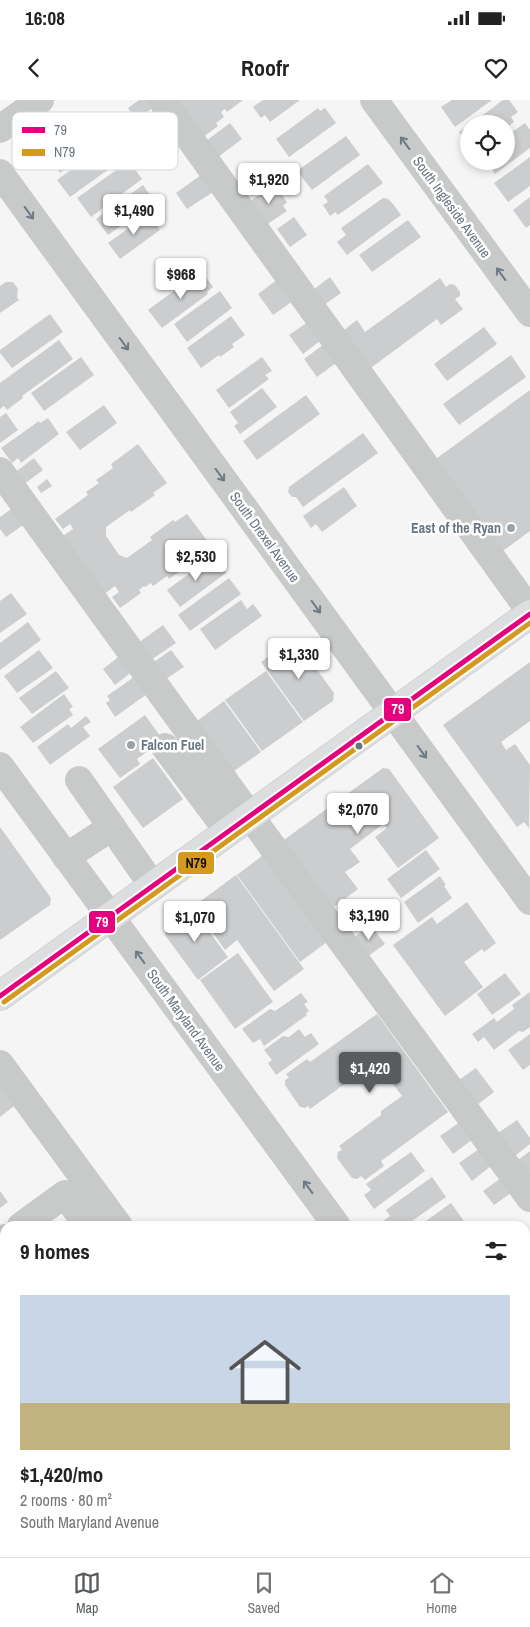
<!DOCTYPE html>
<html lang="en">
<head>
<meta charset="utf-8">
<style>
	:root { --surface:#fff; --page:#f2f2f2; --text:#222; --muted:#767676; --line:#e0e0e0; --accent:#585c5f }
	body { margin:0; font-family:"Archivo Narrow",sans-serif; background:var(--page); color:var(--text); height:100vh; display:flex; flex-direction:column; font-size:19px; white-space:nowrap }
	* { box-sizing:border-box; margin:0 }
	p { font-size:16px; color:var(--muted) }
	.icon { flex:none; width:28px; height:28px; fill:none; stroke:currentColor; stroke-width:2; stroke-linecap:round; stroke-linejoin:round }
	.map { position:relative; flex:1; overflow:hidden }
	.details { position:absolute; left:0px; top:1121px; width:530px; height:336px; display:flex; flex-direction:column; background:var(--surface); border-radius:15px 15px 0 0; box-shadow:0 2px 8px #0003 }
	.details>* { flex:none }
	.tools { position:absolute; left:460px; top:15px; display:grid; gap:10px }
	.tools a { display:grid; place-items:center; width:55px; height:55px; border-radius:50%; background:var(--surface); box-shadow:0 2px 8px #0003; font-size:25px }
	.price { position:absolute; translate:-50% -42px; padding:0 11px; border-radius:5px; background:#fff; color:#222; font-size:16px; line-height:32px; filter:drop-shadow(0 1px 2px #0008) }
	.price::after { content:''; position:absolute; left:50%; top:30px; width:15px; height:11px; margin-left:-8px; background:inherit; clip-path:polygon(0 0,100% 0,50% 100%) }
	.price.selected { background:var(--accent); color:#fff }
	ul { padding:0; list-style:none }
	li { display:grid; align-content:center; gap:10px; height:265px; padding:0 20px }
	li span { display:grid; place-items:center; height:155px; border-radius:0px; color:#555 }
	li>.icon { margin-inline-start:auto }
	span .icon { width:90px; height:90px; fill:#fffc; stroke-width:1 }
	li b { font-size:21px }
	h2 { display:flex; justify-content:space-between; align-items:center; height:60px; padding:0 20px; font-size:21px }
	.status { display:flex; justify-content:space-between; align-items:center; height:35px; padding:0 25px; background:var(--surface); direction:ltr }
	.status svg { height:14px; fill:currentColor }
	header { display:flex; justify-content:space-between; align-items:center; height:65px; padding:0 20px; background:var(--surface); font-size:22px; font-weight:700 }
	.menu { display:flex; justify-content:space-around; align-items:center; height:70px; border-top:1px solid var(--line); background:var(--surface); font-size:14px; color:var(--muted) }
	.menu a { display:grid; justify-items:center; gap:2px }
	.menu .selected { color:var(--accent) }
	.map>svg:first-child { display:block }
	.building { fill:#cccdce }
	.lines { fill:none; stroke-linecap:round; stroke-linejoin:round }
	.major-casing { stroke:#d1d2d3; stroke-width:30 }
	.minor { stroke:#c8caca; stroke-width:28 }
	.major { stroke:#dddedf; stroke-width:28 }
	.bus-1-casing { stroke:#fff; stroke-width:9 }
	.bus-2-casing { stroke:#fff; stroke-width:9 }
	.bus-1 { stroke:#e5007d; stroke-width:5 }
	.bus-2 { stroke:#d49a20; stroke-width:5 }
	.oneway { stroke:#6e7a85 }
	.poi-dot { fill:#9aa2aa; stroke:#fff; stroke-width:2 }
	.bus-dot { fill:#697681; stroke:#fff; stroke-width:2 }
	.labels { text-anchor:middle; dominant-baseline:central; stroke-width:5; stroke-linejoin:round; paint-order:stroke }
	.street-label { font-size:14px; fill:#697681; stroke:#fff }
	.poi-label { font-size:14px; font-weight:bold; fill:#697681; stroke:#fff; text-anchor:end }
	.key { fill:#fff; stroke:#d2d6d9; stroke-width:1 }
	.key-label { font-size:14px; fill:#697681 }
	.line-badge { stroke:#fff; stroke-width:2 }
	.badge-label { font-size:14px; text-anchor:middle; font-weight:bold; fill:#fff }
	.pale-badge-label { font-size:14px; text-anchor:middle; font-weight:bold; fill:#111 }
</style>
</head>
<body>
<div class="status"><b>16:08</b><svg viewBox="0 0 49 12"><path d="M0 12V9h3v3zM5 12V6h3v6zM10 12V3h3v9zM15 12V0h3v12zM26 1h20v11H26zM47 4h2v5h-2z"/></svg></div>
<header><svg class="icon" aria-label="back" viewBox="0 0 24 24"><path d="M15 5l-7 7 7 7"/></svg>Roofr<svg class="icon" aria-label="heart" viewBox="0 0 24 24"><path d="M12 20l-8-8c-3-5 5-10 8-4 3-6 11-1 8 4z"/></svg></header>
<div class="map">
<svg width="530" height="1457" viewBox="0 0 530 1457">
	<rect width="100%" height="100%" fill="#f5f5f5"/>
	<g class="building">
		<polygon points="139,0 149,0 154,7 136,20 128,8"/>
		<polygon points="171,0 243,0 227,12 225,9 221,12 224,17 216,23 218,26 202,38"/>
		<polygon points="263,0 300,0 270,22 265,15 261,18 253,7"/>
		<polygon points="452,0 492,0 455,27 441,7"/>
		<polygon points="503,0 509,0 518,12 511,17 514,22 506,28 506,24 471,24"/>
		<polygon points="318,8 320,11 325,8 336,23 289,57 276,39"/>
		<polygon points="154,10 167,28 150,40 137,23"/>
		<polygon points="230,23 242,39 218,57 206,41"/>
		<polygon points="525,23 530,30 530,48 495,74 486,61 506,61 506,36"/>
		<polygon points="70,25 89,51 60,73 49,59 53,48 49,41"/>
		<polygon points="469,25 469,45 459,32"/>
		<polygon points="168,35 179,51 159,65 148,50"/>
		<polygon points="346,36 360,55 312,90 297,71"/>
		<polygon points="110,41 123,59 70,97 57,80"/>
		<polygon points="530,57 530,86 508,102 494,83"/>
		<polygon points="129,61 142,79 91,117 77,98"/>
		<polygon points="368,64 383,83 338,115 335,112 330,116 323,105 328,102 324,96"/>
		<polygon points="201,75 213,92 187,109 176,93"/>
		<polygon points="143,85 155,102 108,135 96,119"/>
		<polygon points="270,87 274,92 278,89 287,102 283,106 287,111 266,125 249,102"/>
		<polygon points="530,97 530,125 526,128 513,110"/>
		<polygon points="383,98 388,99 393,104 401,115 347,155 337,142 346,135 341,128"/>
		<polygon points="148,114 160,130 120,159 108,143"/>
		<polygon points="294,117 307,135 290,147 277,129"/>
		<polygon points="408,120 421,137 372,172 359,155"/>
		<polygon points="203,173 213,187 207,192 208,194 162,228 148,210 194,176 196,178"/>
		<polygon points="330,177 341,193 324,205 313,190"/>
		<polygon points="440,178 446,187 450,184 455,185 460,192 460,196 455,199 463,209 441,225 437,219 368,270 344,230 357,220 365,232"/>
		<polygon points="278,179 293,201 273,215 258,194"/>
		<polygon points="6,182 13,182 18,189 17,197 19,200 0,213 0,186"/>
		<polygon points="220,191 232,208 187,242 174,224"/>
		<polygon points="50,214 63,232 12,268 0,253 0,250"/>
		<polygon points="231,216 245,235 232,244 234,247 220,257 219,255 201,268 187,248"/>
		<polygon points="308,222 321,240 303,254 289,235"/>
		<polygon points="484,227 497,244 447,281 434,264"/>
		<polygon points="59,240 73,259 22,296 23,298 7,310 4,306 0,309 0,283"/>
		<polygon points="323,245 336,263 317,277 304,259"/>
		<polygon points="511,255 526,277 459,325 443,304"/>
		<polygon points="81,257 94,275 44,311 31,293"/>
		<polygon points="262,257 272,271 265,275 269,279 229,308 216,290"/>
		<polygon points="262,288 277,307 240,334 234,326 238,323 230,312"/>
		<polygon points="530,290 530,431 500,453 433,361"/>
		<polygon points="306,295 320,314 257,360 243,341"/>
		<polygon points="104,305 117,323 80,350 66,332"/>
		<polygon points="6,313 18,330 0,343 0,317"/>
		<polygon points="48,318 59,334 21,363 18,358 12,363 1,348 39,321 40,323"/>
		<polygon points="363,333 378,353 303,407 296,397 292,397 288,392 289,387"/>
		<polygon points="138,344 167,383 153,393 155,395 131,412 130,410 106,427 106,436 119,455 127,458 152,440 150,437 173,420 175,422 187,414 215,451 188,471 186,467 169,479 167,476 153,486 151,483 145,487 144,486 139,490 141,493 120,508 112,497 119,492 115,486 103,495 61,437 73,429 70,424 63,429 55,419 88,395 86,392 99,383 96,380 113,368 111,364"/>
		<polygon points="34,358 43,370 23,385 14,373"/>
		<polygon points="47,379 52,386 41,393 37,387"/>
		<polygon points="344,387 357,406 322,432 316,424 311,428 303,416"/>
		<polygon points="14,407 26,423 6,437 0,429 0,417"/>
		<polygon points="213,456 226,473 180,507 167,490"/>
		<polygon points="229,478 241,494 190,531 178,515"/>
		<polygon points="11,493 27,514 0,533 0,501"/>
		<polygon points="241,500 247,509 253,504 262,516 215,550 200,529"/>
		<polygon points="28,522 41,540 0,570 0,543"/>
		<polygon points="163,525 176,543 151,560 138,543"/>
		<polygon points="294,538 334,593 333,601 304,621 261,562"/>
		<polygon points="39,550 53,568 17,593 4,576"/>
		<polygon points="171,550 184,567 166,579 154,562"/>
		<polygon points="121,555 133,571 115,585 103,569"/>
		<polygon points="530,562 530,621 501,642 506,650 515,644 530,665 529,728 524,722 517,727 443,625"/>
		<polygon points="56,571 69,588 32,614 19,598"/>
		<polygon points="266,571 303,622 262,651 225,600"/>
		<polygon points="134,577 147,594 115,617 106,603 110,600 107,596"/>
		<polygon points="64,594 73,607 69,609 73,615 33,643 20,627"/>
		<polygon points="224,601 261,652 230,674 193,624"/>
		<polygon points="145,615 163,640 137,659 140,664 120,678 98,649"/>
		<polygon points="86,616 91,622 83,627 90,636 50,665 37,647 68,624 71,628"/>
		<polygon points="153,658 183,699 143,728 113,687"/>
		<polygon points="383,668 389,669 439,738 398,768 375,737 387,728 383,724 350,749 360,762 345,772 358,789 330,810 281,742"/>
		<polygon points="0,727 51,798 50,805 0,840"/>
		<polygon points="426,750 440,769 401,798 387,779"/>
		<polygon points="262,756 271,758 331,839 300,862 237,775"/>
		<polygon points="236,775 304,869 274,891 237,840 225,850 194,806"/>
		<polygon points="440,776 446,785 444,786 452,798 418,823 404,802"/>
		<polygon points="353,801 366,819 348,832 336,814"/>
		<polygon points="467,802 496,843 484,852 482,849 464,862 483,887 445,916 393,845 432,817 437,824"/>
		<polygon points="191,807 228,857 198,880 165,835 166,825"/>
		<polygon points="371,825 385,844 367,857 353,838"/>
		<polygon points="238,853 273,902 235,929 200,880"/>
		<polygon points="505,873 521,894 492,915 477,894"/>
		<polygon points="530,892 530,927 523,932 519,931 494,950 484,937 478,942 472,934 494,918 497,922 514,909 512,905"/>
		<polygon points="301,893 308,902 304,904 309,911 306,913 307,915 264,946 260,939 253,943 242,929 270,909 275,911"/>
		<polygon points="377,914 448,1012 381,1061 384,1066 365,1080 361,1076 357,1079 352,1078 337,1058 338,1052 342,1050 339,1046 381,1015 381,1011 402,996 378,964 358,979 353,978 310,1009 308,1006 305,1008 300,1007 285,985 285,980 289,978 286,974 307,959 310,962"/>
		<polygon points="299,929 305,937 311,933 319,944 276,975 268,963 272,960 264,950 283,936 289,937"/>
		<polygon points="530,934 530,965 523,970 508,950"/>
		<polygon points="476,968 494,992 477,1005 459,980"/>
		<polygon points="0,976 19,1002 0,1017"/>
		<polygon points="517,1020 530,1038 530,1044 515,1056 498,1033"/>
		<polygon points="460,1022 473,1039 453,1054 440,1036"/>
		<polygon points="479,1049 491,1066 472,1081 459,1063"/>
		<polygon points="530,1051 530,1077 518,1060"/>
		<polygon points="411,1052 425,1071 374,1109 364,1095 371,1090 366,1084"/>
		<polygon points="432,1077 446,1097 405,1126 387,1126 383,1121 390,1116 386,1110"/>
		<polygon points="501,1078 511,1093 494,1105 483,1091"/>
		<polygon points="0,1091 8,1102 0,1108"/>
		<polygon points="451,1103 466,1124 462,1126 419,1126"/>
		<polygon points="527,1210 530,1214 530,1238 525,1242 525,1212"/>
		<polygon points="530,1264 530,1317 525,1310 529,1307 525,1301 525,1268"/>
		<polygon points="208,1452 233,1452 227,1457 212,1457"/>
		<polygon points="487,1452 507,1452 510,1457 481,1457"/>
	</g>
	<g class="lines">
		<g class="major-casing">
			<g id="major">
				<polyline points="0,896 530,514"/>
				<polyline points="0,1281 5,1288"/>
				<polyline points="122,1452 125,1457"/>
			</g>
		</g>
		<g class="minor">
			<polyline points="162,0 530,511"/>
			<polyline points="374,0 530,213"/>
			<polyline points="0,29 40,0"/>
			<polyline points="0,73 530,801"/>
			<polyline points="0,371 250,716 530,1098"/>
			<polyline points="165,647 228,731"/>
			<polyline points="0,666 337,1126"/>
			<polyline points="79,680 153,786"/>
			<polyline points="66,757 112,727"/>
			<polyline points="0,964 119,1126"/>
			<polyline points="21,1126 65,1094 88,1126"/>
			<polyline points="0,1142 5,1138"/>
			<polyline points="0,1177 5,1184"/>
			<polyline points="0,1374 5,1371"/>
			<polyline points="525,1383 530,1390"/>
			<polyline points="319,1452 322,1457"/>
			<polyline points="359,1452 362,1457"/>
			<polyline points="286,1457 292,1452"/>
			<polyline points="424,1457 430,1452"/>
		</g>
		<use href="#major" class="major"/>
		<g class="bus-1-casing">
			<polyline id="bus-1" points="0,896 530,514"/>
		</g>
		<g class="bus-2-casing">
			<polyline id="bus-2" points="4,902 530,523"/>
		</g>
		<use href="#bus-1" class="bus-1"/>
		<use href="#bus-2" class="bus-2"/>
	</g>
	<defs><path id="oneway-shaft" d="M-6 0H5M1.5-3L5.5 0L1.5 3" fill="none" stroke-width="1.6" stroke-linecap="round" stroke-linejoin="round" transform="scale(1.25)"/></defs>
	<g class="oneway">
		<use href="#oneway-shaft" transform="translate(405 43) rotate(-126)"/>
		<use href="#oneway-shaft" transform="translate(29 113) rotate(54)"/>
		<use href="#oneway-shaft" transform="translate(501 174) rotate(-126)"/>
		<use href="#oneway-shaft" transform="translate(124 244) rotate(54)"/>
		<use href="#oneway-shaft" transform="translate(220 375) rotate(54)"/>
		<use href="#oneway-shaft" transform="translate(316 507) rotate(54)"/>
		<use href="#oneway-shaft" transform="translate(422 652) rotate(54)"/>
		<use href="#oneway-shaft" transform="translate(140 857) rotate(-126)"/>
		<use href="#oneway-shaft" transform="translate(308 1087) rotate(-126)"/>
	</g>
	<g class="poi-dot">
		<circle cx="511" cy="428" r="5"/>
		<circle cx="131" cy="645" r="5"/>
	</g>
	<circle class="bus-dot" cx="359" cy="646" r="4.5"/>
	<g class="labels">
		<g class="street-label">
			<text transform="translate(452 107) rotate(54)">South Ingleside Avenue</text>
			<text transform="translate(265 437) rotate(54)">South Drexel Avenue</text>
			<text transform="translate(186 920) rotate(54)">South Maryland Avenue</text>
		</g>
		<g class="poi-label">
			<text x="501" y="428">East of the Ryan</text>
			<text x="141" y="645" text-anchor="start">Falcon Fuel</text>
		</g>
	</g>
	<rect x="12" y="12" width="166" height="58" rx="8" class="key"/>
	<rect x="22" y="27" width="23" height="6" fill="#e5007d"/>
	<rect x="22" y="49" width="23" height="7" fill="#d49a20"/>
	<g class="key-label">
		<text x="54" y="35">79</text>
		<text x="54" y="57">N79</text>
	</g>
	<g class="line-badge">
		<rect x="383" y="597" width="29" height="25" rx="5" fill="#e5007d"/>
		<rect x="177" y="751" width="38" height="24" rx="5" fill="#d49a20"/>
		<rect x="88" y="810" width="28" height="24" rx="5" fill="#e5007d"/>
	</g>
	<g class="badge-label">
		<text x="398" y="614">79</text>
		<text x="102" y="827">79</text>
	</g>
	<g class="pale-badge-label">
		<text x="196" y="768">N79</text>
	</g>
</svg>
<div class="tools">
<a><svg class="icon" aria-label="locate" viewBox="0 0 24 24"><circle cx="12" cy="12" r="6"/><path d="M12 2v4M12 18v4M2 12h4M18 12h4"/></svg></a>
</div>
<b class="price" style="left:269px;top:105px">$1,920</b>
<b class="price" style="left:134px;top:136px">$1,490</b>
<b class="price" style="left:181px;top:200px">$968</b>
<b class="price" style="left:196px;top:482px">$2,530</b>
<b class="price" style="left:299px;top:580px">$1,330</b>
<b class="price" style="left:358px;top:735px">$2,070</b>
<b class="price" style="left:369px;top:841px">$3,190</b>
<b class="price" style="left:195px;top:843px">$1,070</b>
<b class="price selected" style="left:370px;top:994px">$1,420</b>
<section class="details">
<h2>9 homes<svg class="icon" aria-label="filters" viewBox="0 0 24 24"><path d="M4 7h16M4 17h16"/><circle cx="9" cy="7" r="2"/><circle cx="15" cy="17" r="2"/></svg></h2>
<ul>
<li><span style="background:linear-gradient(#c9d6e8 70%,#c2b280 0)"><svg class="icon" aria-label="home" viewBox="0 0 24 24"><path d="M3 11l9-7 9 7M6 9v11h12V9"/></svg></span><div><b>$1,420/mo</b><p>2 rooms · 80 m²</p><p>South Maryland Avenue</p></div></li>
</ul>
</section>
</div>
<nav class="menu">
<a class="selected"><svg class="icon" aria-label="map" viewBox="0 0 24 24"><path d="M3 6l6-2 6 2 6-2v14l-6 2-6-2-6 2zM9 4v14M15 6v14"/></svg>Map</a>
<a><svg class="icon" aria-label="saved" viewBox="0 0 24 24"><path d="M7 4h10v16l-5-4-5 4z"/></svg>Saved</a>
<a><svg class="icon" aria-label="home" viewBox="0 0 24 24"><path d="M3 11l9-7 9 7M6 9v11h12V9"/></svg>Home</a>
</nav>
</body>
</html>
